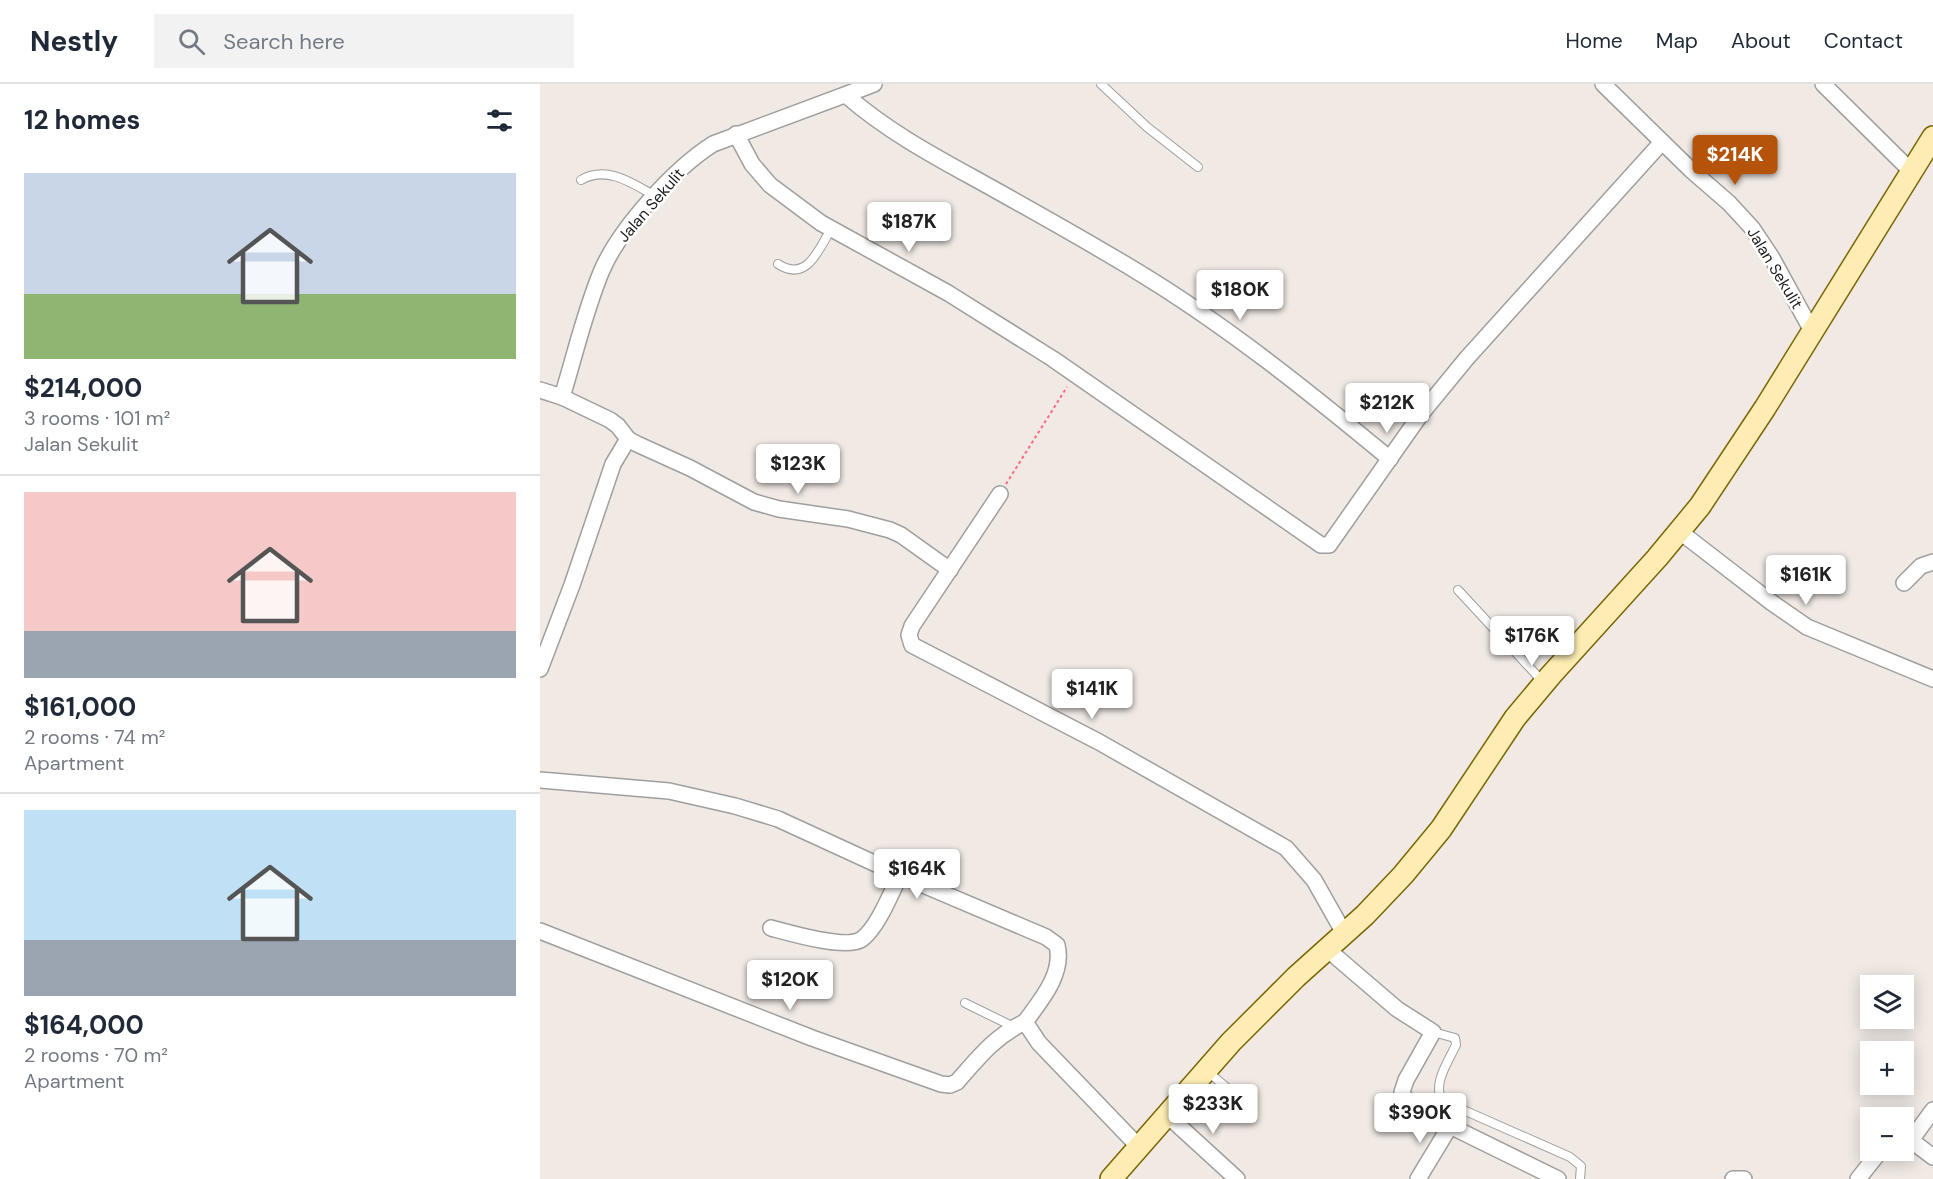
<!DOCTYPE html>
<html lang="en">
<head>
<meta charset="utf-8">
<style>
	:root { --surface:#fff; --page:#f2f2f3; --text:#1f2937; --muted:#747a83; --line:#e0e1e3; --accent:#b45309 }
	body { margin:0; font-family:"DM Sans",sans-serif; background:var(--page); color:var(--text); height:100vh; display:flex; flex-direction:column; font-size:22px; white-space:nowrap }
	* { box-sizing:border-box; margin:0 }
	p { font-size:20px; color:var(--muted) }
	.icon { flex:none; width:33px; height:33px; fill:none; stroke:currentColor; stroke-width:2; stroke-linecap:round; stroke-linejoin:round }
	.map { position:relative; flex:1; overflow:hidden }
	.sheet { display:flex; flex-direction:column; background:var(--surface); width:540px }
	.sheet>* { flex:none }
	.tools { position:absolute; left:1320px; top:891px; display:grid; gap:12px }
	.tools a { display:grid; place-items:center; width:54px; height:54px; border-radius:0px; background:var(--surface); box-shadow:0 3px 15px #0003; font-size:30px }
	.price { position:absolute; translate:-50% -51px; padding:0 14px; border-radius:6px; background:#fff; color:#222; font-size:20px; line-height:39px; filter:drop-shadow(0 2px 3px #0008) }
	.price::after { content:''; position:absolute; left:50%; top:36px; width:18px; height:14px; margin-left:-9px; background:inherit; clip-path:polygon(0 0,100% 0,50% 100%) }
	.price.active { background:var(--accent); color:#fff }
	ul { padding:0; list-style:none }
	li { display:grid; align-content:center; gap:12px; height:318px; padding:0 24px }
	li+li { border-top:2px solid var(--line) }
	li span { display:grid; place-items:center; height:186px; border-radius:0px; color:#555 }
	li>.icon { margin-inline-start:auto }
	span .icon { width:108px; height:108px; fill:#fffc; stroke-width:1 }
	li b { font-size:26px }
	h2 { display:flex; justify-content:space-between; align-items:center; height:72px; padding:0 24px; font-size:26px }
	header { display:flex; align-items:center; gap:36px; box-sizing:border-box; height:84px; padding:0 30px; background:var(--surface); border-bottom:2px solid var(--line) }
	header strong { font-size:28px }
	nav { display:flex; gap:33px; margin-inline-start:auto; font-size:21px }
	.search { width:420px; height:54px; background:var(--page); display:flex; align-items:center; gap:15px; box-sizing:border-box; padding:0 21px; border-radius:0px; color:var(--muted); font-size:22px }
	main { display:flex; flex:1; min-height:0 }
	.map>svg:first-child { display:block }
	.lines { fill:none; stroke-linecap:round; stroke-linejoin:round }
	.lane-casing { stroke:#9f9f9f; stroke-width:10 }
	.street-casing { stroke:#9f9f9f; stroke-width:18 }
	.secondary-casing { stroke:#7b6600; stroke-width:24 }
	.path { stroke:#ff6680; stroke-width:2; stroke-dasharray:3 3; stroke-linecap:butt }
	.lane { stroke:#fff; stroke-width:8 }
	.street { stroke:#fff; stroke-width:15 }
	.secondary { stroke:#fdedb4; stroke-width:21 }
	.labels { text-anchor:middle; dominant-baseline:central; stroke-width:5; stroke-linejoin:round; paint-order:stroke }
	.street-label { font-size:16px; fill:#1e1e1e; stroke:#fff }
</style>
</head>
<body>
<header>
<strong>Nestly</strong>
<div class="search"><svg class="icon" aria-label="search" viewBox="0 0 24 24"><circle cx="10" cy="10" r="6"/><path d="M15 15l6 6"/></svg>Search here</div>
<nav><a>Home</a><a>Map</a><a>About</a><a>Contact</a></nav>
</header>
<main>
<section class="sheet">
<h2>12 homes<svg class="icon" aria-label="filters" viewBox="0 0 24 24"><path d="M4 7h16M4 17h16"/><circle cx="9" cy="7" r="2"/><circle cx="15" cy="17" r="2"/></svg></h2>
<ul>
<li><span style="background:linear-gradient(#c9d6e8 65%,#8fb573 0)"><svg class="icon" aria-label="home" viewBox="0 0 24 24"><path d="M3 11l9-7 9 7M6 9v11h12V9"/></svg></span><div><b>$214,000</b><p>3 rooms · 101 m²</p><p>Jalan Sekulit</p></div></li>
<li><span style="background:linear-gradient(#f6c9c9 75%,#9aa5b1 0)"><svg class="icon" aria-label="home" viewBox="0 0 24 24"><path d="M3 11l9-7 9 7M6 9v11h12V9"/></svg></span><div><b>$161,000</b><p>2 rooms · 74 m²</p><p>Apartment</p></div></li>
<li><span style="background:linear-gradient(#bfe0f5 70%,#9aa5b1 0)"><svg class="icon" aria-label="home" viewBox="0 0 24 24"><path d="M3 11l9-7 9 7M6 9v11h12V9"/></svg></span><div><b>$164,000</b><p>2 rooms · 70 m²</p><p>Apartment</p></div></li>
</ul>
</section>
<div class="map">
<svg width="1393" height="1095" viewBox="0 0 1393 1095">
	<rect width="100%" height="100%" fill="#f0e9e4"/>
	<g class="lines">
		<g class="lane-casing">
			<g id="lane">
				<polyline points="561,0 607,43 658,83"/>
				<path d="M41,96C67,81 92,99 115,112"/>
				<path d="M238,180C267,199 279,165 291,145"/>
				<polyline points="918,506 1003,598"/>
				<polyline points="425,919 474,943"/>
				<path d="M893,948L915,954L916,961C909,976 891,1002 903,1017L1030,1073L1041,1082L1040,1095"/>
				<polyline points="667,987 698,1013"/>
			</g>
		</g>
		<g class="street-casing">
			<g id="street">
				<path d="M334,0L173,60C134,85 81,143 62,186C45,226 35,271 22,313L70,336L78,342L88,355L97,360L150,384L214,418L239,425L308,435L350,446L361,451L410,486"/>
				<polyline points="1063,0 1151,86 1189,119 1212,144 1232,174 1272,247"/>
				<polyline points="1283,0 1371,87"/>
				<path d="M307,12C345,45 388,69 432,93C488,124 544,155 598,188C687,242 769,308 850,375"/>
				<polyline points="196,50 212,80 230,101 281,139 408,209 513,275 781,461 789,461 881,330 927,274 1122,58"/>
				<polyline points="0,306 22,313"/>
				<polyline points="460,410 372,542 369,551 372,561 559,658 746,764 774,796 804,849"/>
				<polyline points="1139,447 1231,518 1267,543 1393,595"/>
				<polyline points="1364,499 1381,482 1393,478"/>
				<polyline points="0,585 32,501 73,380 88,355"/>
				<path d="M0,696L129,707L195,722L238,735L360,791L506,853L517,861C524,890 501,916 485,938L499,959L599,1063"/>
				<path d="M231,844C250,849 307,866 322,855C338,843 351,809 360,791"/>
				<path d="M0,847L272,954L401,1000L410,1001L417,998C438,974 455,952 485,938"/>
				<polyline points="787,865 857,925 893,948 866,996 862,1008 864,1013 872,1020 910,1042 1018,1095"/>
				<polyline points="627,1031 697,1095"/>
				<polyline points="1364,1054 1374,1052 1393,1026"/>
				<polyline points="1368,1054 1393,1073"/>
				<polyline points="878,1095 910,1042"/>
				<polyline points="1193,1095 1204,1095"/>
				<polyline points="1318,1095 1341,1066"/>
			</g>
		</g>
		<g class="secondary-casing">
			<polyline id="secondary" points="571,1095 691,958 756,893 825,831 863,791 901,745 975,634 1011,591 1117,474 1160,422 1225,324 1393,53"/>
		</g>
		<polyline class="path" points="466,400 527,303"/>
		<use href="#lane" class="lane"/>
		<use href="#street" class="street"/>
		<use href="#secondary" class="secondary"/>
	</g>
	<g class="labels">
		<g class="street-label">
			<text transform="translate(111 121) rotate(-49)">Jalan Sekulit</text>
			<text transform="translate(1235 184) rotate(59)">Jalan Sekulit</text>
		</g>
	</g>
</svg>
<div class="tools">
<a><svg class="icon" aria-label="layers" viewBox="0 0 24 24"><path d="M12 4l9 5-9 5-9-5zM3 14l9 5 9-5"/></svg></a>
<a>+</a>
<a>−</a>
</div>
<b class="price active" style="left:1195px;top:102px">$214K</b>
<b class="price" style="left:369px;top:169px">$187K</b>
<b class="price" style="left:700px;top:237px">$180K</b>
<b class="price" style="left:847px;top:350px">$212K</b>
<b class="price" style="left:258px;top:411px">$123K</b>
<b class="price" style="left:1266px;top:522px">$161K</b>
<b class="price" style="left:992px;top:583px">$176K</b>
<b class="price" style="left:552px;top:636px">$141K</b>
<b class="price" style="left:377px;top:816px">$164K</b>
<b class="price" style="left:250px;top:927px">$120K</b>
<b class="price" style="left:673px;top:1051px">$233K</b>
<b class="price" style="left:880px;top:1060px">$390K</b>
</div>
</main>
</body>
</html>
